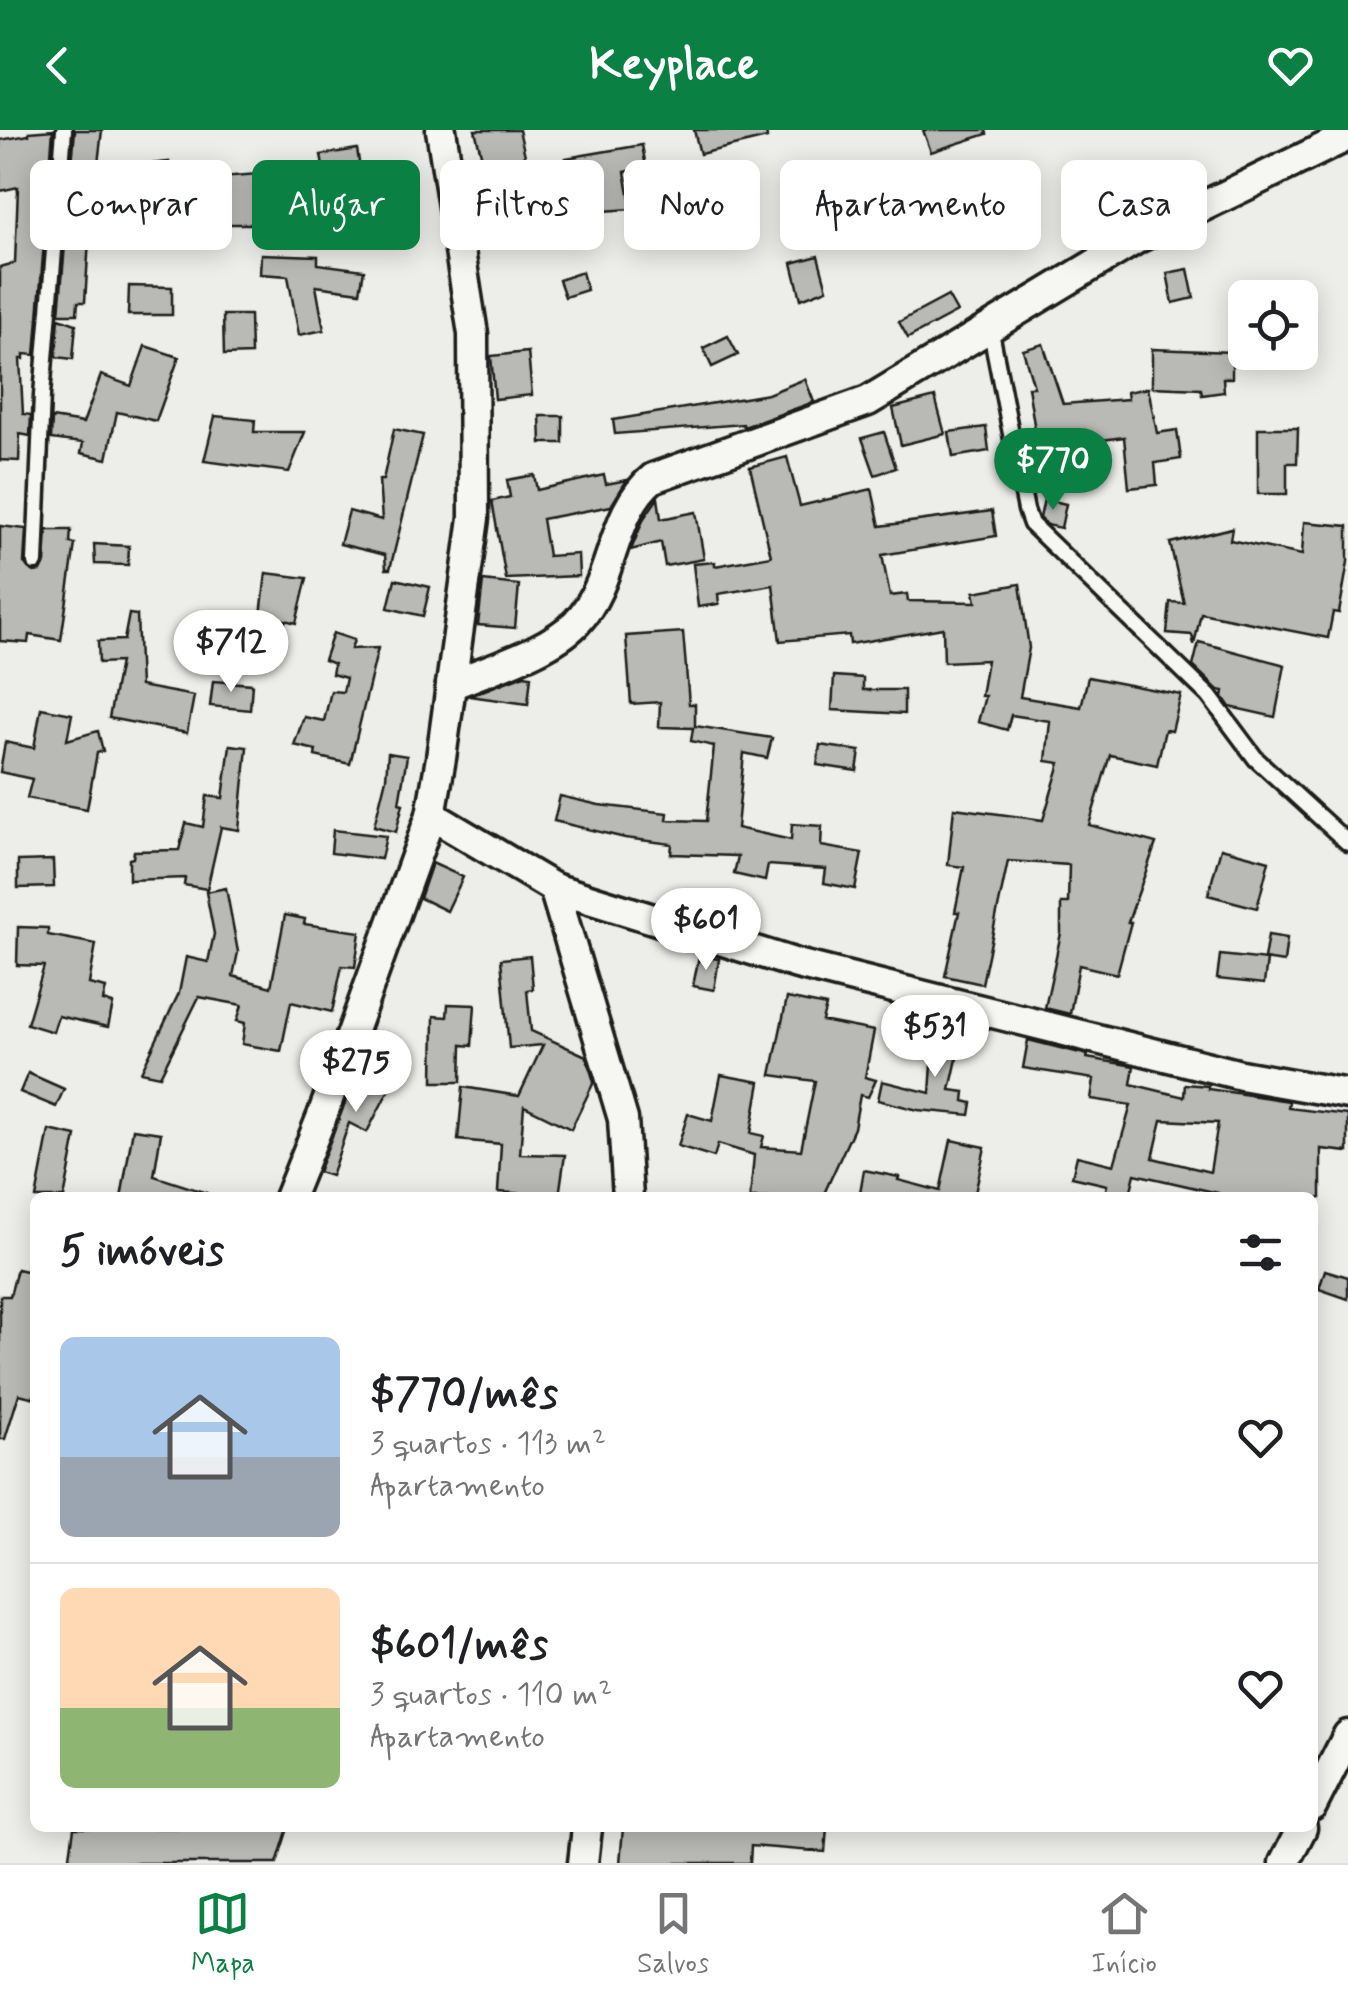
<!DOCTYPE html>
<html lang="pt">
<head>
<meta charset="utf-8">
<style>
	:root { --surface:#fff; --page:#f6f6f6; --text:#202124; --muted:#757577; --line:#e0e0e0; --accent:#0b8043 }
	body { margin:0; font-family:Mynerve,sans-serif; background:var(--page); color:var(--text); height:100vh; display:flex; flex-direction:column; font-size:38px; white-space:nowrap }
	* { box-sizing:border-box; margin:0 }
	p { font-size:32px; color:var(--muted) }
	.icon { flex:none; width:55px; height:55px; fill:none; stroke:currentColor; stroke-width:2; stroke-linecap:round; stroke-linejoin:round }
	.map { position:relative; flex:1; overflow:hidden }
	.sheet { position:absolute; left:30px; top:1062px; width:1288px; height:640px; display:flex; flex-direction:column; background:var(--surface); border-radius:15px; box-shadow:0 5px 25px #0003 }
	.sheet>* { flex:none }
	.guide { position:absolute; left:30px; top:30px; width:1290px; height:90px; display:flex; gap:20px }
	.controls { position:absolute; left:1228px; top:150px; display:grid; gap:20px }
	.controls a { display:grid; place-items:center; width:90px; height:90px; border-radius:15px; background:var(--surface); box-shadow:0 5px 25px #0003; font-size:50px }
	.price { position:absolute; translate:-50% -85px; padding:0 22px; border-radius:35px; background:#fff; color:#222; font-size:32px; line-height:65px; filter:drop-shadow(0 2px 5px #0008) }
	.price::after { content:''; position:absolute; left:50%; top:60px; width:30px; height:22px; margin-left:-15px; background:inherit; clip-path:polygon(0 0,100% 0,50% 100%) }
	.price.on { background:var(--accent); color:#fff }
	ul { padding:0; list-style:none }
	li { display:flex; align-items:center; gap:30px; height:250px; padding:0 30px }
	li+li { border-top:2px solid var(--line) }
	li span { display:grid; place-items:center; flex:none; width:280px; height:200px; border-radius:15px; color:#555 }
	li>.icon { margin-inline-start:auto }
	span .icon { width:120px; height:120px; fill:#fffc; stroke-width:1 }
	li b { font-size:42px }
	h2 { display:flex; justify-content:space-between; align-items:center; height:120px; padding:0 30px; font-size:42px }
	.tag { padding:0 35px; border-radius:15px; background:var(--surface); box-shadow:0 5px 25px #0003; font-size:35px; line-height:90px }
	.tag.on { background:var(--accent); color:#fff }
	header { display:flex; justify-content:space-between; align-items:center; height:130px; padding:0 30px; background:var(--accent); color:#fff; font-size:45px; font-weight:700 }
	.tab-bar { display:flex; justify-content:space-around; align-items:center; height:140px; border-top:2px solid var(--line); background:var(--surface); font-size:28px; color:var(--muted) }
	.tab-bar a { display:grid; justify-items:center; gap:5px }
	.tab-bar .on { color:var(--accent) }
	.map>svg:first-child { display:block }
	.building { fill:#b9b9b6; stroke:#1c1c1c; stroke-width:2.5; fill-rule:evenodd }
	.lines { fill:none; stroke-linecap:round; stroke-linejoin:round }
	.lane-casing { stroke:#1c1c1c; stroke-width:21 }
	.street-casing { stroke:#1c1c1c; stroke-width:35 }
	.lane { stroke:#f6f6f2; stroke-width:14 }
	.street { stroke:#f6f6f2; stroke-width:28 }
</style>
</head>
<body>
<header><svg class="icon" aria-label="back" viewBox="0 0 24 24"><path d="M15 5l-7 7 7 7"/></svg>Keyplace<svg class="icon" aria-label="heart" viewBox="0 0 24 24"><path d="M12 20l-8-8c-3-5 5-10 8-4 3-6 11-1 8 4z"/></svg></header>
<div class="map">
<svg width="1348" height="1733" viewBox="0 0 1348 1733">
	<rect width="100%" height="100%" fill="#edede9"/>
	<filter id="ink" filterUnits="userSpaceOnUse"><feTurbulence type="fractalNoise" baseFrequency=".01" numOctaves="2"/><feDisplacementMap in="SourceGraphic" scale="20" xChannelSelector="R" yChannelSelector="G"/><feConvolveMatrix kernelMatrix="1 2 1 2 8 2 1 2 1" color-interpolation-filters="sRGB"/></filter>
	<g filter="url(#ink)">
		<g class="building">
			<polygon points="53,0 35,225 24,224 24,229 20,229 23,284 31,285 30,306 20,304 19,331 0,330 0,137 15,133 18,57 0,61 0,10 29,5 29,2"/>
			<polygon points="75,0 102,0 89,110 85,172 78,172 77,184 59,184"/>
			<polygon points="475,0 519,0 527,34 486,44"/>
			<polygon points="694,0 766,0 767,8 700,24"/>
			<polygon points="923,0 986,0 987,4 931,22"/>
			<polygon points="642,15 646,37 625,42 632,79 603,81 604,51 571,57 566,28"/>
			<polygon points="357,19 365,71 330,77 321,25"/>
			<polygon points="169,32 171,51 258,44 261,94 130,94 132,36"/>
			<polygon points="750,49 754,74 729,79 733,101 665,114 662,77 715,73 712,57"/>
			<polygon points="261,124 318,126 318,134 364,140 360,162 316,156 324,200 299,205 288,146 260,144"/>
			<polygon points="818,126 827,159 801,169 792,133"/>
			<polygon points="1188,139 1194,168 1173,173 1167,143"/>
			<polygon points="582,142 587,160 565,167 559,150"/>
			<polygon points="129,156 172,157 172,185 128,185"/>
			<polygon points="948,166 957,182 908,208 899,192"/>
			<polygon points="223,185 250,185 251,224 224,225"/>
			<polygon points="59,188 76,194 73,229 56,227"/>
			<polygon points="728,206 738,225 712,237 703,218"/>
			<polygon points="1043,214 1063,274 1128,269 1127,262 1148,258 1157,303 1177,300 1181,329 1155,333 1157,355 1129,358 1124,307 1038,319 1028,257 1034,257 1023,220"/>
			<polygon points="145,216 179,227 156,291 117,282 107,329 81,323 83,313 51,309 52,288 83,293 101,245 131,256"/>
			<polygon points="1152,219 1232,222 1232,248 1223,248 1224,262 1202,265 1201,259 1152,257"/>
			<polygon points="528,222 532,265 495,269 491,226"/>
			<polygon points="805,249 814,272 744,297 743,294 615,304 613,290 768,264"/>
			<polygon points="935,267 945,304 901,315 893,278"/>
			<polygon points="215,286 255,290 254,302 305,302 289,342 204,331"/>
			<polygon points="540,286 563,286 563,313 541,313"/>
			<polygon points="986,297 989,321 953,327 949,302"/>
			<polygon points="1258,298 1298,298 1297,333 1287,333 1287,364 1258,364"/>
			<polygon points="394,299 423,305 390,439 386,439 385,425 340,414 349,381 382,390 379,350 383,350"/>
			<polygon points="884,302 896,338 875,345 862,308"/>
			<polygon points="787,327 800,376 872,359 880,396 992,381 996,406 882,425 890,466 907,464 908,471 976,472 974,462 1020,454 1029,518 1020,567 1081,577 1088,547 1181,565 1172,601 1165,600 1157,635 1110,625 1089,695 1156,713 1128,792 1131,792 1117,844 1079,835 1070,884 1045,878 1061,803 1061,773 1068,773 1069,735 1008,731 982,854 945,846 959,782 955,782 964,737 948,735 954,678 1043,690 1060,633 1046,631 1050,591 1011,585 1007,600 978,592 985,566 981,566 987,530 944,532 943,498 850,514 849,505 780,511 773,455 718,464 719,474 698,477 693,434 715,432 715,436 771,426 750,337"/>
			<polygon points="534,345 537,360 604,345 606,354 627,350 611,376 542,389 548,426 578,424 579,446 506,449 492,371 510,367 507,350"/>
			<polygon points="658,368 661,389 696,382 704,429 665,436 661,412 631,420 644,388"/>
			<polygon points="1044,369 1066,374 1061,398 1047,395 1040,388"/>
			<polygon points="1304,392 1348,396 1348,432 1339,483 1333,482 1328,508 1201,483 1194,515 1192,505 1167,503 1170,472 1184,473 1170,413 1232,398 1230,410 1302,425"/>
			<polygon points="0,396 26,399 24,433 34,442 41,441 45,433 47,400 71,400 70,413 75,414 61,510 29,505 28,513 0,511"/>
			<polygon points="94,414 129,416 128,435 95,434"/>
			<polygon points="266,443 307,448 296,493 285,490 283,517 265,516 262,525 224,515 232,487 260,494"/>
			<polygon points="395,449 430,457 423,486 388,478"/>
			<polygon points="483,451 519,455 515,498 478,495"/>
			<polygon points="129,484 137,485 140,556 194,566 187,603 109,588 120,532 99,533 98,511 124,510"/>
			<polygon points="683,502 689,574 695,574 695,596 772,608 767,628 744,623 737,698 791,710 792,694 822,696 821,716 862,723 855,759 824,753 826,739 768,735 765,751 734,744 738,726 671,724 672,714 625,708 554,691 560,666 599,675 668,683 667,690 706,691 714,616 691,611 693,598 659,597 660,572 631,574 626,506"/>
			<polygon points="333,503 354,510 351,519 378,518 350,634 315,626 316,620 294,615 304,587 324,591 331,561 343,562 346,548 332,544 334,534 324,530"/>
			<polygon points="1199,512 1285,535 1275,587 1230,577 1223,567 1224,561 1218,560 1193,536"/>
			<polygon points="524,545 531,546 528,574 469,566"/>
			<polygon points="834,546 863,548 863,560 904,560 904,584 832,580"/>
			<polygon points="213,551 252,554 250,580 210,576"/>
			<polygon points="41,578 72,584 67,610 98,601 103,621 97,623 87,679 27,668 32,649 0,642 5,612 34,618"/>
			<polygon points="230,615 247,617 239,700 221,697 207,759 184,755 185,748 129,750 129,729 133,728 134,721 179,720 186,693 203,697 207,666 223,668"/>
			<polygon points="820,615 860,621 857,641 817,635"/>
			<polygon points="388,623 407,626 399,673 403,674 396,702 374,696 386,648"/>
			<polygon points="333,700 386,706 381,729 331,723"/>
			<polygon points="1221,718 1269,731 1257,778 1208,765"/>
			<polygon points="53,730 54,757 18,758 18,731"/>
			<polygon points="432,733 463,747 447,781 420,768"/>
			<polygon points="226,758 238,822 233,846 271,857 285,785 305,789 304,794 360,802 355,837 342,836 332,882 291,872 281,921 242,914 245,893 237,891 242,875 199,867 160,946 141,942 179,863 186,827 208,832 214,804 206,762"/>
			<polygon points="18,797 48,798 48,805 96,814 89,854 106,858 103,871 113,874 108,897 58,886 53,902 27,894 44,836 17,835"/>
			<polygon points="1268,805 1287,808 1284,832 1264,829"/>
			<polygon points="1220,825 1267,830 1264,854 1217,849"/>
			<polygon points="530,826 533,859 527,860 531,901 586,926 594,952 571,999 524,976 520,1024 565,1025 559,1066 498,1062 501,1014 458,1010 463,957 519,966 543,915 509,918 501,829"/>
			<polygon points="699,826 719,829 714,860 693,856"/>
			<polygon points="787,868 826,876 822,891 874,901 865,947 876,950 868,967 860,965 854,998 822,1068 750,1068 754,1025 718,1014 714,1027 678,1016 688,984 712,991 721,945 760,952 751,1003 764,1006 761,1017 801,1020 815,951 771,945"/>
			<polygon points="448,874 475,875 472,916 462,915 461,952 433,952 434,886 447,887"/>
			<polygon points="939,893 964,898 950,960 965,962 964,971 972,973 970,985 918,980 878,970 882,951 930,963 933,920"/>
			<path d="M1028,910L1088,925L1087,928L1134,936L1131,954L1184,967L1185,954L1208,956V959L1289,971L1288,978L1348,985V1022L1321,1019V1068H1217L1218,1063L1135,1044L1129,1068H1104L1107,1055L1072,1047L1077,1026L1114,1035L1131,975L1091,969L1094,949L1023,938ZM1162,990L1218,993L1210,1042L1153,1028Z"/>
			<polygon points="367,942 393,952 367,1002 349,993 331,1046 318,1042 351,958 359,962"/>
			<polygon points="28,943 64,959 56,977 20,962"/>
			<polygon points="133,999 161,1003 154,1046 207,1063 206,1068 121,1068"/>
			<polygon points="49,1000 76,1006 64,1068 36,1068"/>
			<polygon points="951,1010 985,1017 974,1068 859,1068 864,1040 899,1047 898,1050 940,1061"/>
			<polygon points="17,1139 35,1143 35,1268 19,1264 5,1309 0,1309 0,1166 10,1166"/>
			<polygon points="1325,1140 1348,1147 1348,1169 1319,1159"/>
			<polygon points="74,1698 288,1698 277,1733 69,1733"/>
			<polygon points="623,1698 827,1698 825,1722 751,1716 750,1733 620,1733"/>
		</g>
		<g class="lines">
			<g class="lane-casing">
				<g id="lane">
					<polyline points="990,197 1026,380 1031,394 1209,566 1256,629 1348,713"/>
					<polyline points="35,432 42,265 64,0"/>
				</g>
			</g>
			<g class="street-casing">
				<g id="street">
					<path d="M451,555C488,539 550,521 577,492C615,452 610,383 653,348L868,271L1138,108L1348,6"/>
					<polyline points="431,685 554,758 797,834 1241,945 1348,964"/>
					<polyline points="554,758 623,989 628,1068"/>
					<polyline points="289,1068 322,986 431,685 441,628 474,388 473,204 441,0"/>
					<polyline points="1312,1676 1348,1605"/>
					<polyline points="583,1733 587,1698"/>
					<polyline points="1284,1733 1302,1698"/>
				</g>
			</g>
			<use href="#lane" class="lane"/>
			<use href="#street" class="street"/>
		</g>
	</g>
</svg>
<div class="controls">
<a><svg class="icon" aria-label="locate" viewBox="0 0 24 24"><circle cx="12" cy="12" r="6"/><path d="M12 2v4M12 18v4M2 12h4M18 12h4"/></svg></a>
</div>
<b class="price on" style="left:1053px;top:383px">$770</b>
<b class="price" style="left:231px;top:565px">$712</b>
<b class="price" style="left:706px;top:843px">$601</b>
<b class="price" style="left:935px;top:950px">$531</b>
<b class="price" style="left:356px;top:985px">$275</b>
<div class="guide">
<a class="tag">Comprar</a>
<a class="tag on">Alugar</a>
<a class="tag">Filtros</a>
<a class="tag">Novo</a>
<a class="tag">Apartamento</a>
<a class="tag">Casa</a>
</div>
<section class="sheet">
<h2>5 imóveis<svg class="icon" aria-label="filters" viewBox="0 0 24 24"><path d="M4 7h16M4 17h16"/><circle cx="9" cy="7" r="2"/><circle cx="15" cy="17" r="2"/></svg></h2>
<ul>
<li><span style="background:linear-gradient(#a9c7e8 60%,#9aa5b1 0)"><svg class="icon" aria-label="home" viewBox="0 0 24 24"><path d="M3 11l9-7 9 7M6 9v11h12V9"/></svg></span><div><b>$770/mês</b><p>3 quartos · 113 m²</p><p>Apartamento</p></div><svg class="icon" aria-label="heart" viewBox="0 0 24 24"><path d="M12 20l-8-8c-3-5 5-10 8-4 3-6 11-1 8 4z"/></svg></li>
<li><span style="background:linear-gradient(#ffd9b3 60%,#8fb573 0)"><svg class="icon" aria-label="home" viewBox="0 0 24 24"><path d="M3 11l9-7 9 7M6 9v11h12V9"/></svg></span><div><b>$601/mês</b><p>3 quartos · 110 m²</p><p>Apartamento</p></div><svg class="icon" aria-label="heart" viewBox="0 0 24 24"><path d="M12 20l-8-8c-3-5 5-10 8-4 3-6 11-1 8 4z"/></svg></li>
</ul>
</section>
</div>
<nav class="tab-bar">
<a class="on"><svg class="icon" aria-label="map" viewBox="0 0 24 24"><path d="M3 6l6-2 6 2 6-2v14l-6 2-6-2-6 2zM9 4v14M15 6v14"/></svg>Mapa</a>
<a><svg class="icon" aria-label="saved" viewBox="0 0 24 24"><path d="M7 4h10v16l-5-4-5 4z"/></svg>Salvos</a>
<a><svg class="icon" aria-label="home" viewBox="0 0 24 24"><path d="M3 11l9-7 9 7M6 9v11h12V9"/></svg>Início</a>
</nav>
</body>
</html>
